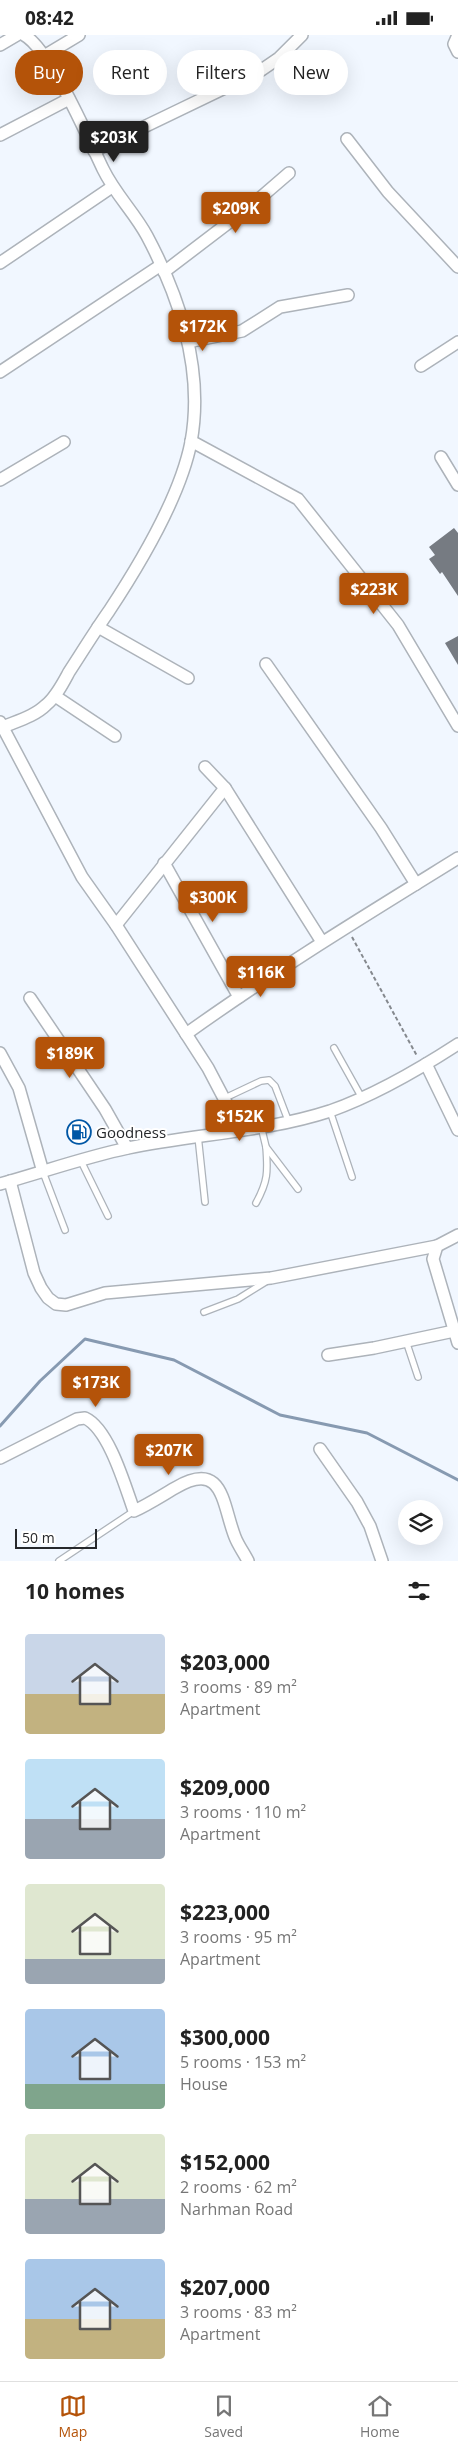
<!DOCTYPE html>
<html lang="en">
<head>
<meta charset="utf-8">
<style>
	:root { --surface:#fff; --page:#f6f6f6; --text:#222; --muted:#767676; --line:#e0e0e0; --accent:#b45309 }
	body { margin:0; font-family:"Open Sans",sans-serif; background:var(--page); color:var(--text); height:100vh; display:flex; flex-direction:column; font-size:19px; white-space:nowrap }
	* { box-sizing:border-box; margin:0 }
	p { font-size:16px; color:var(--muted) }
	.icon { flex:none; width:28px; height:28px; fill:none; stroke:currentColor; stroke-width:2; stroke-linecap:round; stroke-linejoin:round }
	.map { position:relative; height:1526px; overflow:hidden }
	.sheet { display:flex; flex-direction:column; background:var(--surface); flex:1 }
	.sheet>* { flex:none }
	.top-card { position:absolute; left:15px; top:15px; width:429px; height:45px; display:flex; gap:10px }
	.tools { position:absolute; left:398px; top:1465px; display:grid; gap:10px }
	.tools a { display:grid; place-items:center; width:45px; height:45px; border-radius:50%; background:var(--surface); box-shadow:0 5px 20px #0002; font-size:25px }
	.scale { position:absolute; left:15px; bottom:12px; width:82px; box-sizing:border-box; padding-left:5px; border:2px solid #26282b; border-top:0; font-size:14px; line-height:18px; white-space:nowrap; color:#26282b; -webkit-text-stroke:4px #fff; paint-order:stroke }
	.price { position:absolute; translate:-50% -42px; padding:0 11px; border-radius:5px; background:var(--accent); color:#fff; font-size:16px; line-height:32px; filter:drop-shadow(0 1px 2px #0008) }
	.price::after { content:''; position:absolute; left:50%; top:30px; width:15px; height:11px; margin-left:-8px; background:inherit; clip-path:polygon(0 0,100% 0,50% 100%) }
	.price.selected { background:#222; color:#fff }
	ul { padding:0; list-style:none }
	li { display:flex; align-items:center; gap:15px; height:125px; padding:0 25px }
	li span { display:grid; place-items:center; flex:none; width:140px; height:100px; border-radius:5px; color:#555 }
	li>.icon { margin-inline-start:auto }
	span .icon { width:60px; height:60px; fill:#fffc; stroke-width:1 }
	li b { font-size:21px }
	h2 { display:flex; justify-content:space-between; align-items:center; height:60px; padding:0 25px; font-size:21px }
	.chip { padding:0 18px; border-radius:22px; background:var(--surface); box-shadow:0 5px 20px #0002; font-size:18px; line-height:45px }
	.chip.selected { background:var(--accent); color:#fff }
	.status { display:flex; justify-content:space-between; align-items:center; height:35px; padding:0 25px; background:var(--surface); direction:ltr }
	.status svg { height:14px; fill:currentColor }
	.tab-bar { display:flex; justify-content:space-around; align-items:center; height:70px; border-top:1px solid var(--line); background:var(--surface); font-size:14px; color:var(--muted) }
	.tab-bar a { display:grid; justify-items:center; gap:2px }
	.tab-bar .selected { color:var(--accent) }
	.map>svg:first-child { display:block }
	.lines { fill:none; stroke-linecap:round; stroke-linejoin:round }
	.stream { stroke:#879ab1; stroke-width:3 }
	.building { fill:#767b82 }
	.lane-casing { stroke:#adb3ba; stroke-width:8 }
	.street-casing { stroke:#adb3ba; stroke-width:14 }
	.path { stroke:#85898e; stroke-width:2; stroke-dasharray:4 2.5; stroke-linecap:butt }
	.lane { stroke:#fff; stroke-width:5.5 }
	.street { stroke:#fff; stroke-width:11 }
	.labels { text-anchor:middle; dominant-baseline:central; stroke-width:4; stroke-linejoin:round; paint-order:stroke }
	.poi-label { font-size:15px; fill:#26282b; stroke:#fff; text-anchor:start }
</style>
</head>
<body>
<div class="status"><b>08:42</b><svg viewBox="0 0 49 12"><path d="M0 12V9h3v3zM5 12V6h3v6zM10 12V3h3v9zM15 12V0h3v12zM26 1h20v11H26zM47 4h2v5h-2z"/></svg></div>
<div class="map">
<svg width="458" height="1526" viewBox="0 0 458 1526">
	<rect width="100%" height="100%" fill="#f1f7ff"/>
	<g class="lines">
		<polyline class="stream" points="0,1391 40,1346 85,1304 174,1325 280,1380 367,1398 458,1445"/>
	</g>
	<g class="building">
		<polygon points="454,493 458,498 458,561 442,537 440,539 429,524 435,520 429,512"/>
		<polygon points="458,601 458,630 445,608"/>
	</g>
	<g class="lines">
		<g class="lane-casing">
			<g id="lane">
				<polyline points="334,1013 362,1063"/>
				<polyline points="225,1063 261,1046 269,1045 275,1051 288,1085"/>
				<polyline points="330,1076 352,1142"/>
				<polyline points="261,1091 266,1112 298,1154"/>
				<polyline points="198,1101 205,1167"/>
				<polyline points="81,1126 108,1181"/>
				<polyline points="43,1137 65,1195"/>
				<path d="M256,1168C268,1146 268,1137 266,1112"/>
				<polyline points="204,1277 238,1264 267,1246"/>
				<polyline points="406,1306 418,1342"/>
				<polyline points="59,1526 134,1476"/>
			</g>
		</g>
		<g class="street-casing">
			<g id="street">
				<polyline points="458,0 454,9 458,17"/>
				<polyline points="0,10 17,0"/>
				<polyline points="44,21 79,0"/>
				<polyline points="0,100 69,64"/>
				<polyline points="347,104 388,157 458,232"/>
				<polyline points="94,116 260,36 279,23 302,0"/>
				<polyline points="0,228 112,152"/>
				<polyline points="164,237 253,169 289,138"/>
				<polyline points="188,307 242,296 280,272 348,260"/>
				<polyline points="421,331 458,307"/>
				<polyline points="0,337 161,230"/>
				<polyline points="191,406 298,464 398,590 458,691"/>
				<polyline points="441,422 458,450"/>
				<polyline points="0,445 64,407"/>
				<polyline points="98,592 188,643"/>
				<polyline points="266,629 381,793 416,849"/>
				<polyline points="55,661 115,701"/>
				<polyline points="0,687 82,842 116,890 208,1033 240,1094"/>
				<path d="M3,692C17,686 35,681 46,670C56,662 63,648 69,637C82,617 95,596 109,576C140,529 180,463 191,407C204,336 180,263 147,201C134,177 115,159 103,134C89,105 50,14 24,0"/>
				<polyline points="205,732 225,753 322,907"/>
				<polyline points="164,828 239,962"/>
				<polyline points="116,890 225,753"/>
				<polyline points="30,963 105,1074 127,1113"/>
				<path d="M186,999C274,936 366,880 458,823"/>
				<polyline points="0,1018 19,1053 43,1137"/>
				<polyline points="426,1029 458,1095"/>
				<polyline points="10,1146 34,1238 41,1253 48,1263 56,1269 66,1270 105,1258 271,1243 437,1211"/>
				<path d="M0,1149C43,1137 85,1122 128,1113C195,1099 266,1097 330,1076C375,1060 418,1035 458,1009"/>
				<polyline points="458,1200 437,1211 433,1224 458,1308"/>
				<polyline points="328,1320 374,1313 454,1296"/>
				<polyline points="320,1414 357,1467 370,1491 382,1526"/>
				<path d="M0,1423L77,1384L85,1383C109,1394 125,1451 134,1476C149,1469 161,1461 175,1453C224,1424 222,1469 235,1502C238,1510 244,1518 248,1526"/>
			</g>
		</g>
		<polyline class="path" points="352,902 417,1021"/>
		<use href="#lane" class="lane"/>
		<use href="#street" class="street"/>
	</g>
	<defs>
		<g id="fuel-ring" transform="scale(1.25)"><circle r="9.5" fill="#fff" stroke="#0057a5" stroke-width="1.5"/><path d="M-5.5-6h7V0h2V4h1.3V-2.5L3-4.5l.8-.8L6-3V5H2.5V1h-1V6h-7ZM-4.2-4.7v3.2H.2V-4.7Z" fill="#0057a5"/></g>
	</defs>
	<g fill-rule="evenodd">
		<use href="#fuel-ring" x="79" y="1097"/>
	</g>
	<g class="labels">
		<g class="poi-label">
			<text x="96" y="1097">Goodness</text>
		</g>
	</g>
</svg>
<div class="tools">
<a><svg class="icon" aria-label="layers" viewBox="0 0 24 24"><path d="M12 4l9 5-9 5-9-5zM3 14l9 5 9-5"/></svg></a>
</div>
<div class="scale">50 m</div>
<b class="price selected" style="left:114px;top:128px">$203K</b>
<b class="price" style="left:236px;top:199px">$209K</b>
<b class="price" style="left:203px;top:317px">$172K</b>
<b class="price" style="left:374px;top:580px">$223K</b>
<b class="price" style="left:213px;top:888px">$300K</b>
<b class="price" style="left:261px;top:963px">$116K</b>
<b class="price" style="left:70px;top:1044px">$189K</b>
<b class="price" style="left:240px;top:1107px">$152K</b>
<b class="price" style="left:96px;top:1373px">$173K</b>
<b class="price" style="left:169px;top:1441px">$207K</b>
<div class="top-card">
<a class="chip selected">Buy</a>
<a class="chip">Rent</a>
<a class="chip">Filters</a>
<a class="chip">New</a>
</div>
</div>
<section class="sheet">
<h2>10 homes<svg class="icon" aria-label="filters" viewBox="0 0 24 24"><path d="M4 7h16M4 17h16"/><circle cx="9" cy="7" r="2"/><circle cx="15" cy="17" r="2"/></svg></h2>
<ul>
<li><span style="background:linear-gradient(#c9d6e8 60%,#c2b280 0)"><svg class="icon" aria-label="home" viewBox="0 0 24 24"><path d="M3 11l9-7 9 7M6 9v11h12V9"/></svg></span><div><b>$203,000</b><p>3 rooms · 89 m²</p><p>Apartment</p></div></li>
<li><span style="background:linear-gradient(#bfe0f5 60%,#9aa5b1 0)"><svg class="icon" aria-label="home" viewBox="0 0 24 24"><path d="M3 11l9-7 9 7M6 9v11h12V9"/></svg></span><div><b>$209,000</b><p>3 rooms · 110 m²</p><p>Apartment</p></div></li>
<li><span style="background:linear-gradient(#dfe7d0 75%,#9aa5b1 0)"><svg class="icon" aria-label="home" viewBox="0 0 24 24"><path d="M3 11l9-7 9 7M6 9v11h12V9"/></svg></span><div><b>$223,000</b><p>3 rooms · 95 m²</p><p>Apartment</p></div></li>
<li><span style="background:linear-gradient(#a9c7e8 75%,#7fa58c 0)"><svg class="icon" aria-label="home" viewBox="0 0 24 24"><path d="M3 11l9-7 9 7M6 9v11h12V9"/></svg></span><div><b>$300,000</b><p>5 rooms · 153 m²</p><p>House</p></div></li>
<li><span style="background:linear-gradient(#dfe7d0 65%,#9aa5b1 0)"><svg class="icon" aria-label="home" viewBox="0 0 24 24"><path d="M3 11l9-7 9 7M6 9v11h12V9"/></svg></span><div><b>$152,000</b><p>2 rooms · 62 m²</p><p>Narhman Road</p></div></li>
<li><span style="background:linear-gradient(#a9c7e8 60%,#c2b280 0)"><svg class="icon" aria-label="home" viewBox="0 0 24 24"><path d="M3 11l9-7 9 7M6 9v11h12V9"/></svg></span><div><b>$207,000</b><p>3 rooms · 83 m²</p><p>Apartment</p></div></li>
</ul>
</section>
<nav class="tab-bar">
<a class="selected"><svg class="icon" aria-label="map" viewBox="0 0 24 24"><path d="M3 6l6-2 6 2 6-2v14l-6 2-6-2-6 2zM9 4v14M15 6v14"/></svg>Map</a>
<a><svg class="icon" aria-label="saved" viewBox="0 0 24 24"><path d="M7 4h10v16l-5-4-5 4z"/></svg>Saved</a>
<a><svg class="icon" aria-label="home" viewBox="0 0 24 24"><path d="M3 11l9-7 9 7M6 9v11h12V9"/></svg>Home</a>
</nav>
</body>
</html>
